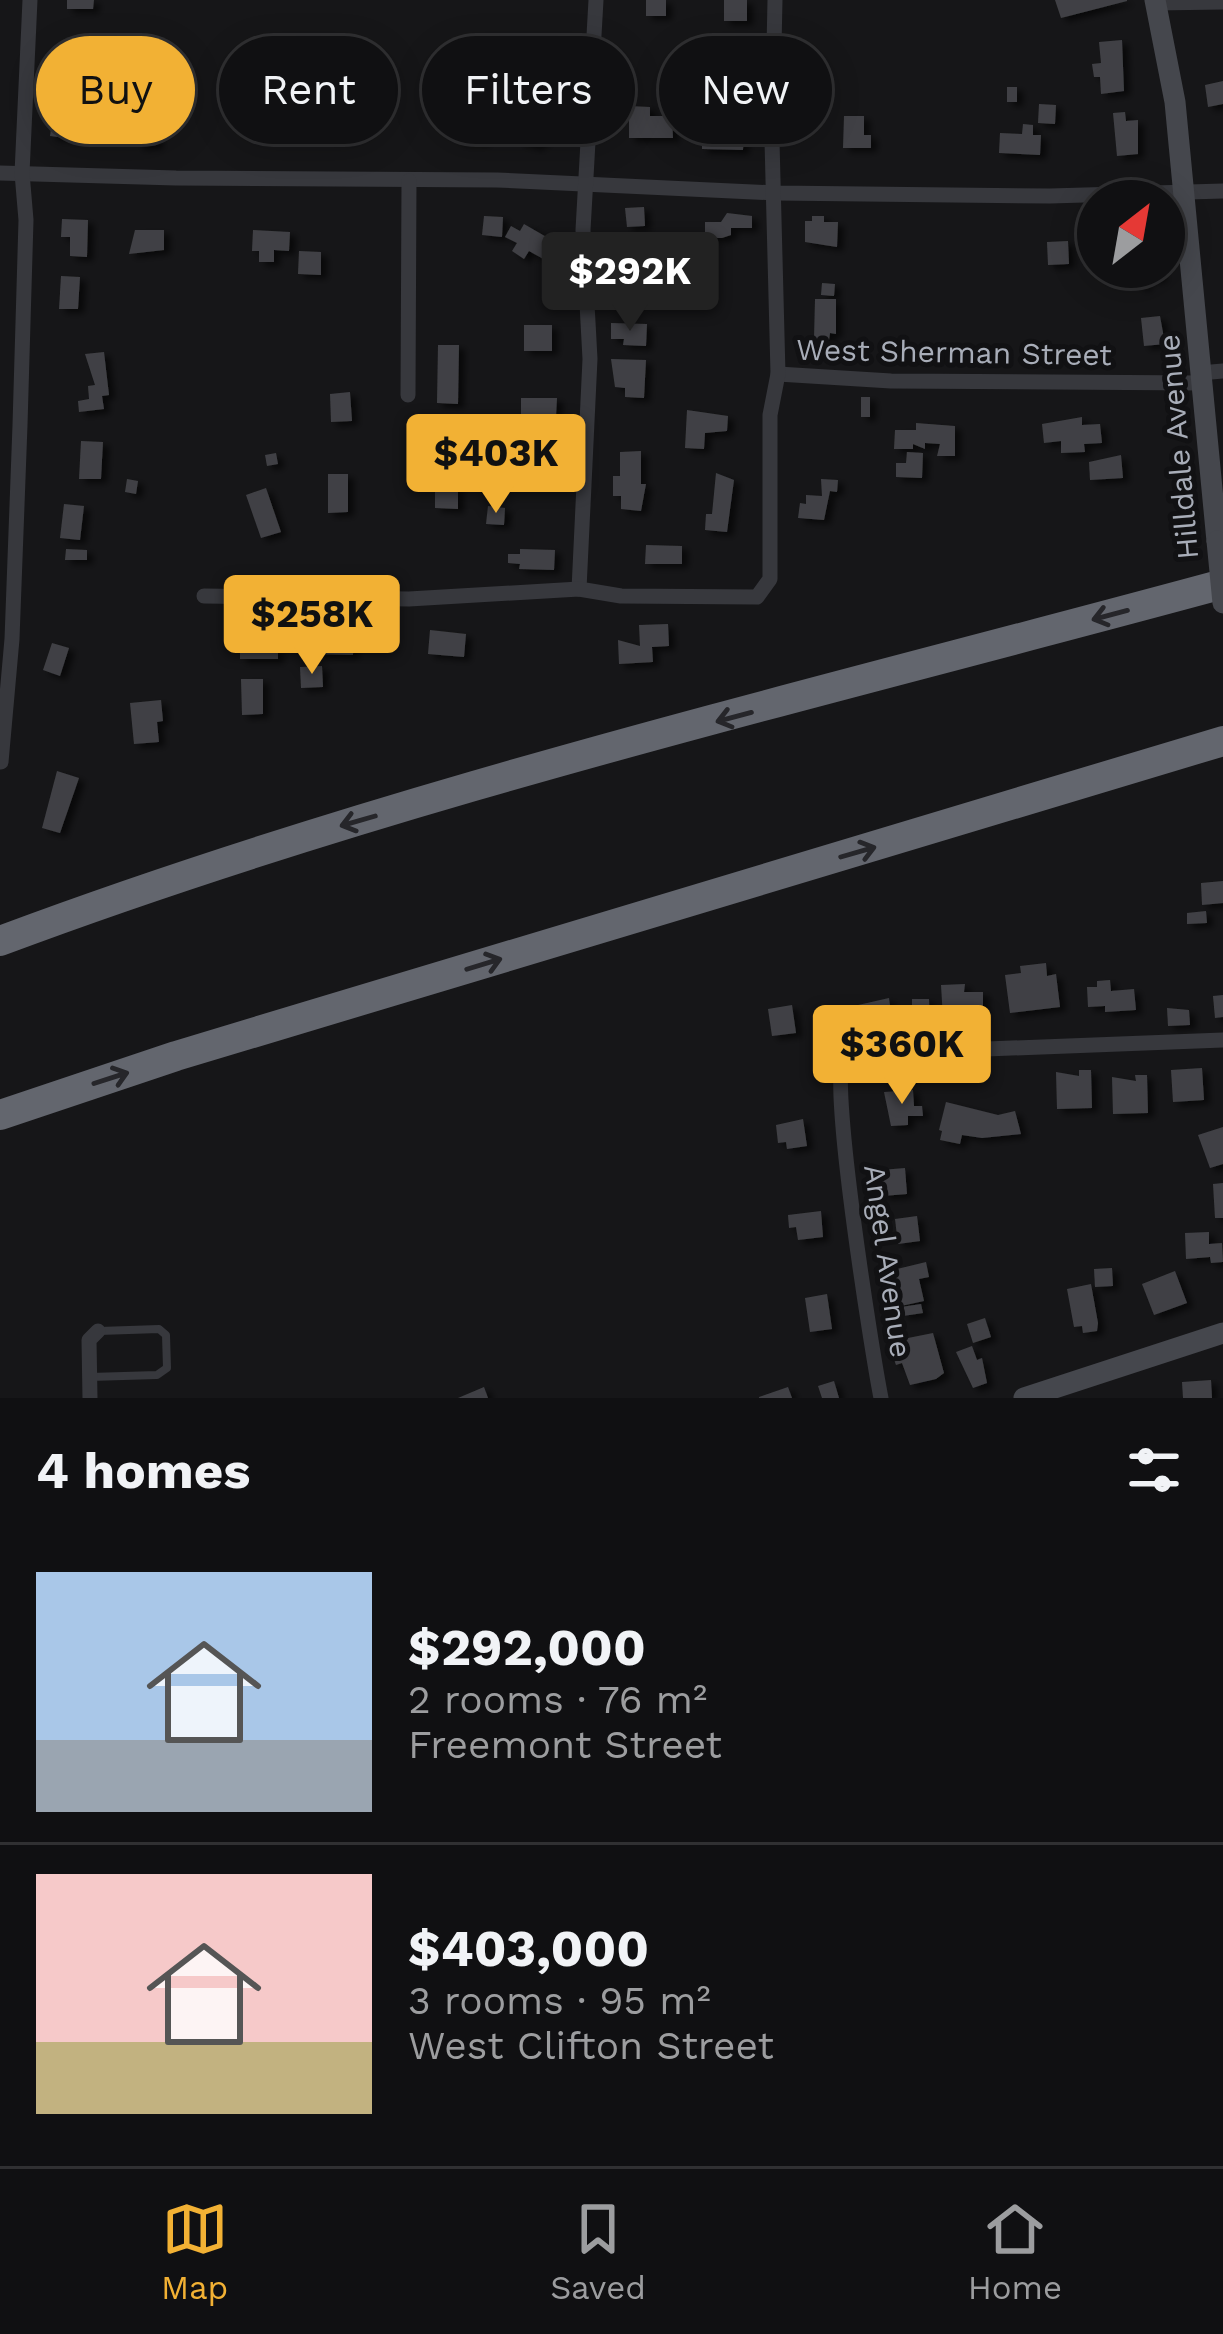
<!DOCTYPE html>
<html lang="en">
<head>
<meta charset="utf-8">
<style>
	:root { --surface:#101012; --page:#19191b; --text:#f1f3f6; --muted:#9c9d9f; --line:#303032; --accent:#f2b134 }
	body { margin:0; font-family:"Work Sans",sans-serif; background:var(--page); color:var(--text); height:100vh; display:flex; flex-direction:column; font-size:45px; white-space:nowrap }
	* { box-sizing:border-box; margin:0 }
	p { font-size:39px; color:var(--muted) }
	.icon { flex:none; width:66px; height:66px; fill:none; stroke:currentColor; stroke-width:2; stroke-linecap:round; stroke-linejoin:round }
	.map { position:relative; height:1398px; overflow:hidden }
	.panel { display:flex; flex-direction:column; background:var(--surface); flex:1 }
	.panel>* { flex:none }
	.top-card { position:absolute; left:36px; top:36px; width:1152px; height:108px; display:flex; gap:24px }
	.needle { width:78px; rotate:31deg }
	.controls { position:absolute; left:1077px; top:180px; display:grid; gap:24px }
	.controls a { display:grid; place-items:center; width:108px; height:108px; border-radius:50%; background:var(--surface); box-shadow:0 6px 30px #0003,0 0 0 3px var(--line); font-size:60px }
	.price { position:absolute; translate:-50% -102px; padding:0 27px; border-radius:12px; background:var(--accent); color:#111; font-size:39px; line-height:78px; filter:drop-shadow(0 3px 6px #0008) }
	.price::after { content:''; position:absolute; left:50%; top:72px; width:36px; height:27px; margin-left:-18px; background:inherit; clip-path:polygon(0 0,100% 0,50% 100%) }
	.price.selected { background:#222; color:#fff }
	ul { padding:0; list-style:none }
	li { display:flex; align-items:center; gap:36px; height:300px; padding:0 36px }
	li+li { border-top:3px solid var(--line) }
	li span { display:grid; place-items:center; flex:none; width:336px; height:240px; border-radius:0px; color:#555 }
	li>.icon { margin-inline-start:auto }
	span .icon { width:144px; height:144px; fill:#fffc; stroke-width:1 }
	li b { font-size:51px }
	h2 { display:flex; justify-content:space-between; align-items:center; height:144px; padding:0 36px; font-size:51px }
	.tag { padding:0 42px; border-radius:54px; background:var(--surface); box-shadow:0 6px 30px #0003,0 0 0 3px var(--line); font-size:42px; line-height:108px }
	.tag.selected { background:var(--accent); color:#111 }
	.tabs { display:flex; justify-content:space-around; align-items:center; height:168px; border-top:3px solid var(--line); background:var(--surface); font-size:33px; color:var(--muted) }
	.tabs a { display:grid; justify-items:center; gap:6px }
	.tabs .selected { color:var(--accent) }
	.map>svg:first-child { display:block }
	.building { fill:#404145; filter:url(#shadow) }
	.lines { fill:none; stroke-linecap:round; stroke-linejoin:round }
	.service { stroke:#37383d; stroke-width:8 }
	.minor { stroke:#37383d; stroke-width:15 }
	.secondary { stroke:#45474d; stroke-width:21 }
	.motorway { stroke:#63666e; stroke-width:30 }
	.secondary-bridge { stroke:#45474d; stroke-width:21 }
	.oneway { stroke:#26262a }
	.labels { text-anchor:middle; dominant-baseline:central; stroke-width:10; stroke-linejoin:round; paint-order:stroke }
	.street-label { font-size:30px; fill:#a8adb8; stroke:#111113 }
</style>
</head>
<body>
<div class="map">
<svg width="1223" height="1398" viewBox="0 0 1223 1398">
	<defs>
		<filter id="shadow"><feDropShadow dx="6" dy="4" stdDeviation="3" flood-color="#0009"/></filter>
	</defs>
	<rect width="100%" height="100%" fill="#161618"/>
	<g class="building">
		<polygon points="67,0 94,0 93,9 67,9"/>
		<rect x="646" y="0" width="20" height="16"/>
		<rect x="724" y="0" width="23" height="21"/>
		<polygon points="1055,0 1127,0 1127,1 1061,18"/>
		<polygon points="1122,40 1124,91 1101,94 1100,77 1094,77 1092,64 1101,63 1099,42"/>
		<polygon points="1223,81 1223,104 1208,107 1205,85"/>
		<rect x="1007" y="87" width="10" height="15"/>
		<polygon points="331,104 352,105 351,139 325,138"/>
		<polygon points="1039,104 1056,105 1055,124 1038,123"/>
		<polygon points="629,106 650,107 650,116 672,116 673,138 629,138"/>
		<polygon points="531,108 540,108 540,117 544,118 543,143 538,143 538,147 519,142 519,126 513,126 513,117 531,117"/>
		<polygon points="1125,112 1126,121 1138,120 1138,154 1117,156 1113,113"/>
		<polygon points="53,115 76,118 73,139 50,136"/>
		<polygon points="156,115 157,145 137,146 136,116"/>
		<polygon points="844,116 864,116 864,135 871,135 871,148 843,148"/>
		<polygon points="456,120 484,120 484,142 457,142"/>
		<polygon points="702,121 720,121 719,129 744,130 743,150 702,149"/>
		<polygon points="1023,124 1033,125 1033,135 1041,135 1040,155 999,153 1000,133 1022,134"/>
		<polygon points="644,207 645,226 627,227 625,208"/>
		<polygon points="727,213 752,216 752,228 731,228 731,235 722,238 705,238 705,222 721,222"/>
		<polygon points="484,216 503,217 502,237 482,235"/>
		<polygon points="812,216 824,216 824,222 838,222 837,247 805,242 805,221 812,221"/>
		<polygon points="62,219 88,220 87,257 70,256 70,237 61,237"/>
		<polygon points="524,224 555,242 545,260 529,251 524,259 512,251 517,243 505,237 511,226 520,231"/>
		<polygon points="135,230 164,230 164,250 129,254"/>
		<polygon points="253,230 290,232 289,251 274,250 274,262 259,262 259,251 252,251"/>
		<polygon points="626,232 646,232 645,268 626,268"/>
		<polygon points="1068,241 1069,264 1048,265 1047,242"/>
		<polygon points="299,251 321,252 321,275 298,274"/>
		<polygon points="1136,267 1160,267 1161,278 1145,280 1146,286 1138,287"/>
		<polygon points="61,276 80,277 78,309 59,309"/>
		<polygon points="822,283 835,284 834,296 821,295"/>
		<polygon points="815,299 836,299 836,334 830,333 829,340 814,339"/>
		<polygon points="1160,316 1165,344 1144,346 1141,318"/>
		<polygon points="611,323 647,324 646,346 623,345 624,339 611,339"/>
		<rect x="524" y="325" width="28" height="26"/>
		<polygon points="438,345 459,345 458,404 437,403"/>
		<polygon points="104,352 109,395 102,396 104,409 79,412 78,401 89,399 88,386 95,385 85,354"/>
		<polygon points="611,359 646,360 644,398 625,397 625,388 615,387"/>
		<polygon points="350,392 352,421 331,422 330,394"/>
		<rect x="861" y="397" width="9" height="20"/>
		<polygon points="521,398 557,398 556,416 553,416 553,429 524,429 524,433 535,433 531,455 508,455 509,419 521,419"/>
		<polygon points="687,410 728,416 727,431 705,433 704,449 685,448"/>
		<polygon points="1082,417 1082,425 1100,424 1102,443 1084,444 1085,452 1061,453 1061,441 1044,443 1042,424"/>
		<polygon points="916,423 955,426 955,456 937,456 940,444 925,443 925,449 913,444 913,449 894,449 895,430 916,430"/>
		<polygon points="426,439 426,461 418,461 418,440"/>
		<polygon points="81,441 103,442 101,479 79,479"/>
		<polygon points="641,451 641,484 646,484 641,511 621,509 621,496 613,496 613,476 620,476 620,452"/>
		<polygon points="907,452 923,453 922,478 896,477 896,463 906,463"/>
		<polygon points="276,453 278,464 267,466 265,455"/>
		<polygon points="1121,455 1123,478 1090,480 1089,462"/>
		<polygon points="716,473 734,480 727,532 705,530 706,514 712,514"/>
		<polygon points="328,474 348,474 348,512 328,513"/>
		<polygon points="435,476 458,476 458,509 435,508"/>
		<polygon points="127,479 138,481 136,494 125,492"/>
		<polygon points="821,479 838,480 837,492 830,491 824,520 798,518 800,503 806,504 806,495 822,496"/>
		<polygon points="266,488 281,532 261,538 246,495"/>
		<polygon points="64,504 84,506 80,540 60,538"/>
		<polygon points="488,506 505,508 504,525 486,524"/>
		<polygon points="646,545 682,546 682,564 645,564"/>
		<polygon points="66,549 87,550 87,560 65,560"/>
		<polygon points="520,549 555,550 554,570 519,569 520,564 508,563 508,554 520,554"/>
		<polygon points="668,624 669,646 652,647 653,662 619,664 618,640 640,646 639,625"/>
		<polygon points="430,630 466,634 464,657 428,654"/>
		<polygon points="354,634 353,655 312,654 313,638"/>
		<polygon points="52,643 69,648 60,676 43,670"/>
		<polygon points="240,647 278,648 278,659 240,659"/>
		<polygon points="322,666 323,687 301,688 300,667"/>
		<polygon points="241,679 263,679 263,714 242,715"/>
		<polygon points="161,700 163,721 157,722 159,742 134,744 130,703"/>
		<polygon points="57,771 79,778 60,833 42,828"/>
		<polygon points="1223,881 1223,903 1202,905 1201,883"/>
		<polygon points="1206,911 1207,923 1187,924 1187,913"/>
		<polygon points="1046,963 1047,976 1056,974 1060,1007 1010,1013 1005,975 1021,973 1020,966"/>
		<polygon points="1110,980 1111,991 1134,989 1136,1010 1105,1012 1105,1006 1088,1007 1087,987 1097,987 1097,981"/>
		<polygon points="965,984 964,992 983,992 983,1018 943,1018 941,985"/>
		<polygon points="1223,995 1223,1017 1215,1018 1213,996"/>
		<polygon points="889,998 892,1021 848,1027 845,1008"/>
		<polygon points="912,999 929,999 930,1023 912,1023"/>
		<polygon points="792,1005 796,1033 772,1036 768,1009"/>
		<polygon points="1167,1008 1189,1010 1190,1025 1168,1026"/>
		<polygon points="1202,1068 1204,1100 1173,1102 1171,1070"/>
		<polygon points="1079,1070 1091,1070 1092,1108 1057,1109 1056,1072 1079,1076"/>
		<polygon points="1135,1075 1147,1075 1148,1113 1113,1114 1112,1077 1136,1081"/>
		<polygon points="913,1090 914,1106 922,1106 923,1116 908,1116 908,1125 891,1126 884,1092"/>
		<polygon points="946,1102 998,1115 1015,1111 1021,1134 982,1138 962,1135 960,1144 940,1140 942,1131 939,1130"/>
		<polygon points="803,1119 807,1146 787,1149 786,1142 778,1143 776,1125"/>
		<polygon points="1223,1127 1223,1164 1210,1168 1198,1135"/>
		<polygon points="905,1168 907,1194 883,1196 881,1170"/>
		<polygon points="1223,1183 1223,1218 1215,1218 1213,1184"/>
		<polygon points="821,1211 823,1237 798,1240 796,1227 789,1228 788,1215"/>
		<polygon points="917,1216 920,1241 898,1244 895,1219"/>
		<polygon points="1209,1232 1209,1244 1222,1243 1223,1262 1211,1263 1210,1257 1186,1259 1185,1233"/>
		<polygon points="926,1262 929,1277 919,1279 924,1301 901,1306 893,1270"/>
		<polygon points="1112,1268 1113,1286 1095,1287 1094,1269"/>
		<polygon points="1175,1271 1187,1303 1154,1315 1142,1284"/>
		<polygon points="1091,1284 1098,1323 1097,1331 1083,1333 1082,1326 1074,1327 1067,1289"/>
		<polygon points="827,1294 832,1329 810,1332 805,1298"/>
		<polygon points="921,1304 923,1313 903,1316 901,1307"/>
		<polygon points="985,1318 991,1337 973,1343 967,1324"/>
		<polygon points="933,1333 944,1373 936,1379 910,1385 902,1363 896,1365 888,1342"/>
		<polygon points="972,1346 977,1360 982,1358 987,1383 973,1388 956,1352"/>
		<polygon points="1211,1380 1212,1398 1183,1398 1182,1382"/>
		<polygon points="834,1381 839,1398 822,1398 818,1386"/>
		<polygon points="484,1387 488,1398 458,1398"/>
		<polygon points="788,1387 792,1398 759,1398 759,1397"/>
	</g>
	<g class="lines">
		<polyline class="service" points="90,1377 157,1375 167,1368 166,1335 159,1329 99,1331"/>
		<g class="minor">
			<polyline points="1155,3 1223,2"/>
			<polyline points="0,173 176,178 497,180 776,193 1050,196 1223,191"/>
			<polyline points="1200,373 1223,371"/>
			<polyline points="778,374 891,381 1201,383"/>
			<polyline points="408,395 409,181"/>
			<polyline points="579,589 590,359 583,230 596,0"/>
			<polyline points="204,596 409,599 579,589 621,596 757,597 770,579 770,415 778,374 772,141 775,0"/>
			<polyline points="1,762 12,639 20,425 26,220 22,173 30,0"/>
			<polyline points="90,1398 89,1340 98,1331"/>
			<path d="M881,1398C872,1353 830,1086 843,1061L858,1054L1223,1040"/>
		</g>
		<g class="secondary">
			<polyline points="1155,0 1175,102 1217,541"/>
			<polyline points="1024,1398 1223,1333"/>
		</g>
		<g class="motorway">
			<path d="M0,941C398,792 814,695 1223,584"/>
			<polyline points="0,1115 176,1056 1223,741"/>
		</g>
		<polyline class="secondary-bridge" points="1217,541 1223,603"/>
	</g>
	<defs><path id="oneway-shaft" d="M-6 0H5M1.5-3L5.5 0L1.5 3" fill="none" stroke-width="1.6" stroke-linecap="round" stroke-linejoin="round" transform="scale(3)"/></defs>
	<g class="oneway">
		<use href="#oneway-shaft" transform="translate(1110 615) rotate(165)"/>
		<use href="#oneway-shaft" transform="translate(734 717) rotate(165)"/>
		<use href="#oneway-shaft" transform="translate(358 821) rotate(164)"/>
		<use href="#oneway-shaft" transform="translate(858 852) rotate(-16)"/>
		<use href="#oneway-shaft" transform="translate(484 964) rotate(-17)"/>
		<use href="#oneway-shaft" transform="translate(111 1078) rotate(-18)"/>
	</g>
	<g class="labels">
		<g class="street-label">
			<text transform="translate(954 352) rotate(1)">West Sherman Street</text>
			<text transform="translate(1178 447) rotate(-95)">Hilldale Avenue</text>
			<text transform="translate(888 1261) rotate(82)">Angel Avenue</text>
		</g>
	</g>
</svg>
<div class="controls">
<a><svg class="needle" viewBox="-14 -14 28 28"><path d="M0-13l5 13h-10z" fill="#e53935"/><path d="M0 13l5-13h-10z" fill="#9c9d9f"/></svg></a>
</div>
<b class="price selected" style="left:630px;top:334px">$292K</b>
<b class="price" style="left:496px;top:516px">$403K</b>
<b class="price" style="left:312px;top:677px">$258K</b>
<b class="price" style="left:902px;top:1107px">$360K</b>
<div class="top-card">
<a class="tag selected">Buy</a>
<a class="tag">Rent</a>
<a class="tag">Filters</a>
<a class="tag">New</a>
</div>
</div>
<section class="panel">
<h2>4 homes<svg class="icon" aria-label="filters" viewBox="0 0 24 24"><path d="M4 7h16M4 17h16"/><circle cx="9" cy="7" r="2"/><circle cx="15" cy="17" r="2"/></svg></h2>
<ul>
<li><span style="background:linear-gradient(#a9c7e8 70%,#9aa5b1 0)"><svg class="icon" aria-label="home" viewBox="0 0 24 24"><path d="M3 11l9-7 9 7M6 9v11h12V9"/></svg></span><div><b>$292,000</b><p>2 rooms · 76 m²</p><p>Freemont Street</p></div></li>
<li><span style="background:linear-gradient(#f6c9c9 70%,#c2b280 0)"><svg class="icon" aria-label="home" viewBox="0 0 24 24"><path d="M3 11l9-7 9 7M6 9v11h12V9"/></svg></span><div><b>$403,000</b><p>3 rooms · 95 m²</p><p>West Clifton Street</p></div></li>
</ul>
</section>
<nav class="tabs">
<a class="selected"><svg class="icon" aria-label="map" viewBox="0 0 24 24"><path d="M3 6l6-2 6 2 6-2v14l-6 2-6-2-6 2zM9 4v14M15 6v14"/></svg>Map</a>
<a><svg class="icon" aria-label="saved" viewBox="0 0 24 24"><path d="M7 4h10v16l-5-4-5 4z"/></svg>Saved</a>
<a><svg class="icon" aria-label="home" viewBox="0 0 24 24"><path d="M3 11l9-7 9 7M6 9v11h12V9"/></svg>Home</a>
</nav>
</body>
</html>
